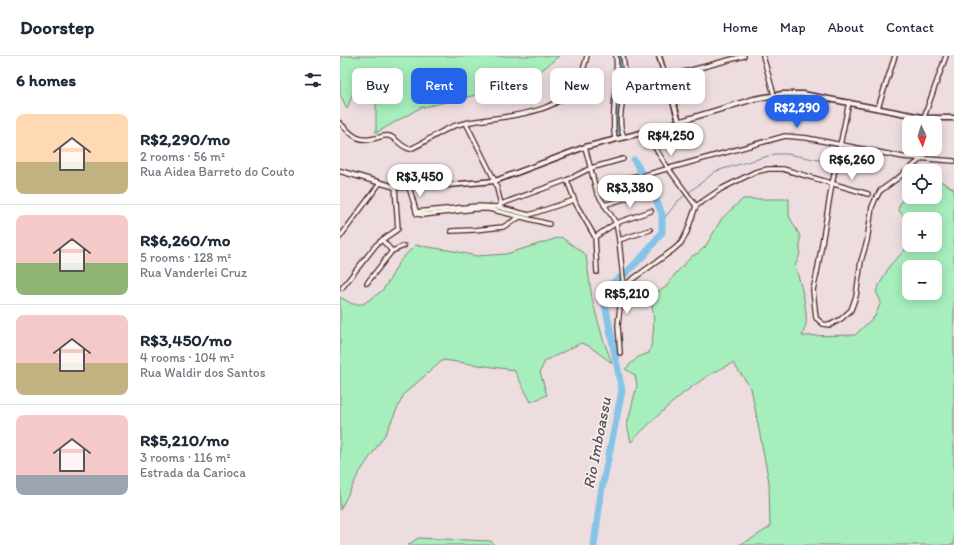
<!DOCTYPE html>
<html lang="en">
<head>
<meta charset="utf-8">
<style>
	:root { --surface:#fff; --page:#f6f6f7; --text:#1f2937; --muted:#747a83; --line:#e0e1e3; --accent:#2563eb }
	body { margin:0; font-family:Itim,sans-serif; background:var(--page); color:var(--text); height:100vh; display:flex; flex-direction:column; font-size:15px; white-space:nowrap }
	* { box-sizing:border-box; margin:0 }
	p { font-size:13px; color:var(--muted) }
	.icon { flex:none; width:22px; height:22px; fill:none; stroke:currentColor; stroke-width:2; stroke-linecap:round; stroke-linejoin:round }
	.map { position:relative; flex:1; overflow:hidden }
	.drawer { display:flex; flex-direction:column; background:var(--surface); width:340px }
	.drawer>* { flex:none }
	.top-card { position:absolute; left:12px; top:12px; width:380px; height:36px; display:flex; gap:8px }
	.needle { width:26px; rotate:176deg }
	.controls { position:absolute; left:562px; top:60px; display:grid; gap:8px }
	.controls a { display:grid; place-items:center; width:40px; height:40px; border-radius:8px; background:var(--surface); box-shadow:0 2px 10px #0003; font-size:20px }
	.price { position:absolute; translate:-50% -34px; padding:0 9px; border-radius:14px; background:#fff; color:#222; font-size:13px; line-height:26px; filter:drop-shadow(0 1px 2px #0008) }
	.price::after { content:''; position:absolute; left:50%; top:24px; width:12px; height:9px; margin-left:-6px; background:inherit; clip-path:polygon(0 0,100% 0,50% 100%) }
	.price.selected { background:var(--accent); color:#fff }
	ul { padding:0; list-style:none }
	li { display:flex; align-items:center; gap:12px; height:100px; padding:0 16px }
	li+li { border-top:1px solid var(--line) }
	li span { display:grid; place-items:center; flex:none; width:112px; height:80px; border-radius:8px; color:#555 }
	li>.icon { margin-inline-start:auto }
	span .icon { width:48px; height:48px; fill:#fffc; stroke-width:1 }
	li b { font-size:17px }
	h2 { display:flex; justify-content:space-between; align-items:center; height:48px; padding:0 16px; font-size:17px }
	.pill { padding:0 14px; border-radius:8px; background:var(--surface); box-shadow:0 2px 10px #0003; font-size:14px; line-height:36px }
	.pill.selected { background:var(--accent); color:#fff }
	header { display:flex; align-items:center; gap:24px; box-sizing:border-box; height:56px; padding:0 20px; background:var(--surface); border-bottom:1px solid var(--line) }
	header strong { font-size:19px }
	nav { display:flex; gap:22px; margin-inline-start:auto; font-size:14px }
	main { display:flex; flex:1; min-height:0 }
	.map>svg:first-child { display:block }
	.green { fill:#a6eebc; stroke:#788674; fill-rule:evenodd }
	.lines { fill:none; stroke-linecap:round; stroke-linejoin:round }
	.stream { stroke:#6e829c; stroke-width:1 }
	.river { stroke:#86c4e7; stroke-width:7 }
	.minor-casing { stroke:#4a1f2b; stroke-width:6 }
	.tertiary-casing { stroke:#4a1f2b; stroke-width:7 }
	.minor { stroke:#f7f3e8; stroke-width:3.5 }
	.tertiary { stroke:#f7f3e8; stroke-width:4 }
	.labels { text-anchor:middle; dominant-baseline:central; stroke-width:3; stroke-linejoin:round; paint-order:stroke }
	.water-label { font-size:16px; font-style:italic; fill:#5c5163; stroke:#f7f3e8 }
</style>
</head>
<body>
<header>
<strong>Doorstep</strong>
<nav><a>Home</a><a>Map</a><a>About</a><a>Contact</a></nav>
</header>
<main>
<section class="drawer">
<h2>6 homes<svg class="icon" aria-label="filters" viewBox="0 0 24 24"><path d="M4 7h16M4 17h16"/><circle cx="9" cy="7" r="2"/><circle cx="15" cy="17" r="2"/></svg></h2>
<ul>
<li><span style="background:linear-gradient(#ffd9b3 60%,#c2b280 0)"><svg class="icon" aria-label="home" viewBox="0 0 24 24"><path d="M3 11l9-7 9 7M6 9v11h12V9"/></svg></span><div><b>R$2,290/mo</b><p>2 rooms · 56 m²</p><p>Rua Aidea Barreto do Couto</p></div></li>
<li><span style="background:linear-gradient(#f6c9c9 60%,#8fb573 0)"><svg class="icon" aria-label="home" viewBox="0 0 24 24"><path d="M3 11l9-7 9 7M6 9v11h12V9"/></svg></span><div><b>R$6,260/mo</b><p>5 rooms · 128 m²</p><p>Rua Vanderlei Cruz</p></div></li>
<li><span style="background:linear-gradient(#f6c9c9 60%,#c2b280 0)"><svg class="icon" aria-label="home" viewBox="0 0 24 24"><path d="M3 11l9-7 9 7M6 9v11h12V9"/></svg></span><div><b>R$3,450/mo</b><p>4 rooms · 104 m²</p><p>Rua Waldir dos Santos</p></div></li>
<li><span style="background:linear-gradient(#f6c9c9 75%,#9aa5b1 0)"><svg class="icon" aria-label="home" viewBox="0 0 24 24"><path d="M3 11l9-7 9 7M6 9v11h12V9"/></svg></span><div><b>R$5,210/mo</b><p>3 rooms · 116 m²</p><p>Estrada da Carioca</p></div></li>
</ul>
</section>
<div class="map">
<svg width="614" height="489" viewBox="0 0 614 489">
	<rect width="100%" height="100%" fill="#eedddf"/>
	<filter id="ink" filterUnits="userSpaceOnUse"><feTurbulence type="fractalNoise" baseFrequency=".025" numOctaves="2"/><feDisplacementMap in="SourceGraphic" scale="8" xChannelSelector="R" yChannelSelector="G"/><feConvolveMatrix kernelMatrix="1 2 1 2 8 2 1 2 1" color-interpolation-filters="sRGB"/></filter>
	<g filter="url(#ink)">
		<g class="green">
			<polygon points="0,0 219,0 178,34 149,36 80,52 36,77 36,28 21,15 7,53 0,38"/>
			<path d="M595,122L614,133V489H399L413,482L430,471L429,426L411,332L393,307C353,324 321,356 291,386L287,369L297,329L295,319L285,313L298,301L309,297C315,279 315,258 310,240L326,231L336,217L352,200L358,197L365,191L382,162L403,143H449V160L460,180V198L455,210C460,224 468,254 466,268C465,272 463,277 462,280L515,279L535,260L541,246L536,235L550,209L570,189H595V163H569V168L558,153L561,146L569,135V141H595ZM569,211H595V237H569Z"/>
			<polygon points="221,181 246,199 252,243 263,283 272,307 249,290 241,287 205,305 200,316 207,339 191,346 174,314 103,304 64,338 46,377 18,419 0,454 0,241 12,248 23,248 42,235 50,223 59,206 75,189 114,195 136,200 166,198"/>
			<polygon points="78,482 151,485 154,489 68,489"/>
		</g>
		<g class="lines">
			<g class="stream">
				<polyline points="498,108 539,114"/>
				<polyline points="322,165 338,145 376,115 435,98 447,98 495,107"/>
			</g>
			<g class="river">
				<polyline points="278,78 279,50 284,22 281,0"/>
				<polyline points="254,489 261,437 282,335 264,243 266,232 285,218 305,198 322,176 322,158 313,136 294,104"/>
			</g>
			<g class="minor-casing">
				<g id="minor">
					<path d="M283,0C284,9 286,19 285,28C284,46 276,64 284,81"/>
					<polyline points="423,0 434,39"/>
					<polyline points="325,21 404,0"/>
					<polyline points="509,46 492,128 477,217 473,234 476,262 483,268 490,269 501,263 511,254 516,240 521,205 527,185 532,151 535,144 540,135 558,122 581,103"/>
					<polyline points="538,52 555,0"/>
					<polyline points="584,61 606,0"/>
					<path d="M0,67C12,79 18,87 36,82C40,81 45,79 49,80C57,82 60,91 70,93C86,87 100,74 117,69C156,58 217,65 239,23C243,16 245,8 247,0"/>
					<polyline points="126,67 155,125 161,148"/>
					<polyline points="305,76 328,112 356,150"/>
					<path d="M275,83C270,55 279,28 276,0"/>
					<polyline points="245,91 257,137 276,167 279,184 283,223 278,269 280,297"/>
					<polyline points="305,119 445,80 467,82 563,101 614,105"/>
					<polyline points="227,124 236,148 255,181 257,216"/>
					<polyline points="256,130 296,120"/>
					<polyline points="69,131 77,158 83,159 135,153 149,153 209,168"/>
					<polyline points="264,149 307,136"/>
					<polyline points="158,151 189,159 234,144"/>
					<polyline points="76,156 137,150 158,151 161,148 227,124 251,112 283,103"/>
					<polyline points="111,175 134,174 163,171 180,161"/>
					<polyline points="0,181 40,127"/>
					<polyline points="255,181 276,167 311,155"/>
					<polyline points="42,184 52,195"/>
					<polyline points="279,184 310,174"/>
					<polyline points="27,227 52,195 64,190"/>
					<polyline points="283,230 333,194 341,187 347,176 356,150 381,133 415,116 428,113 443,113 528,138"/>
					<polyline points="2,232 36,189 42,184 58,173 55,131"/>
				</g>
			</g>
			<g class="tertiary-casing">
				<g id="tertiary">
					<polyline points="319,0 339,65"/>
					<polyline points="0,115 55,131 96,130 155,125 245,91 305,76 414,43 442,38 463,38 587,62 614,62"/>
				</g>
			</g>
			<use href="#minor" class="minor"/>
			<use href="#tertiary" class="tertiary"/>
		</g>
	</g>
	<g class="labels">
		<g class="water-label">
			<text transform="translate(257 387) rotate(-79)">Rio Imboassu</text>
		</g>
	</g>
</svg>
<div class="controls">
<a><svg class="needle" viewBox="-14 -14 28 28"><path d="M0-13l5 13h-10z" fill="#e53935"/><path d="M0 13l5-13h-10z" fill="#747a83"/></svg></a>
<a><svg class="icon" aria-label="locate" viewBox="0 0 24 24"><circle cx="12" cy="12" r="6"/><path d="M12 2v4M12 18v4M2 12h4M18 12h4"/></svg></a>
<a>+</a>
<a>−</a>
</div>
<b class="price selected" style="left:457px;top:73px">R$2,290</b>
<b class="price" style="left:331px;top:101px">R$4,250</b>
<b class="price" style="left:512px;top:125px">R$6,260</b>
<b class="price" style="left:80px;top:142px">R$3,450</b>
<b class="price" style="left:290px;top:153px">R$3,380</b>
<b class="price" style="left:287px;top:259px">R$5,210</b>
<div class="top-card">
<a class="pill">Buy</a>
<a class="pill selected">Rent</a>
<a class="pill">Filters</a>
<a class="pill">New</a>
<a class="pill">Apartment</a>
</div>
</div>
</main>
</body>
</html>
